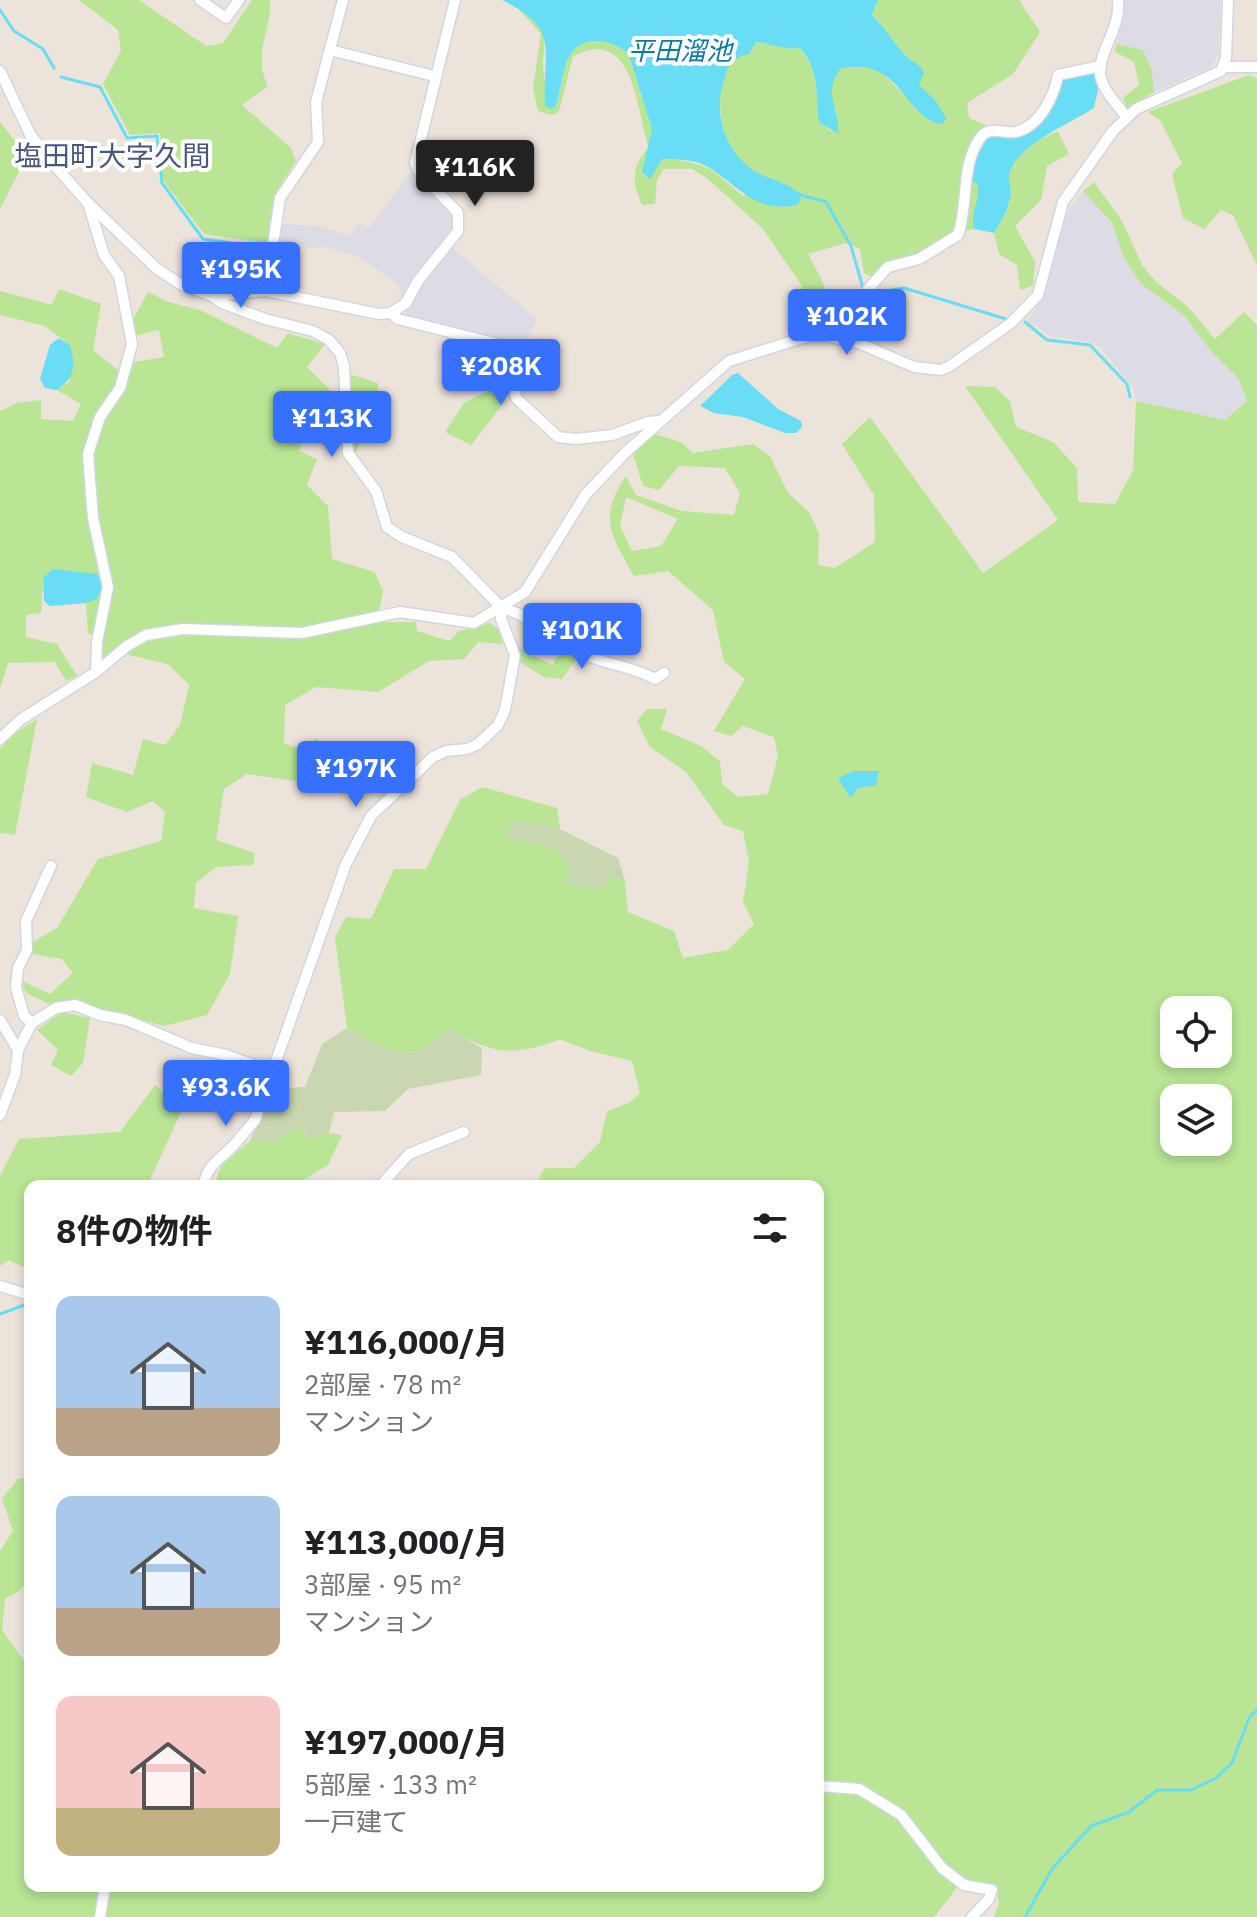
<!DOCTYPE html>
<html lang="ja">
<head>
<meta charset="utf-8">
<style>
	:root { --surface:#fff; --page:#f2f2f2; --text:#202124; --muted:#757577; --accent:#3570ff }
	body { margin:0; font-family:"IBM Plex Sans","Noto Sans JP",sans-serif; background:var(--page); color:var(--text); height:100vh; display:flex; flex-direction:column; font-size:30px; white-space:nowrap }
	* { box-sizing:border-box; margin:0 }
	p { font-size:26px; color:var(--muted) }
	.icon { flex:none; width:44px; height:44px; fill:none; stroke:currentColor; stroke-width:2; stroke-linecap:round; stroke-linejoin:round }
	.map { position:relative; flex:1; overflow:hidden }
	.drawer { position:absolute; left:24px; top:1180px; width:800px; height:712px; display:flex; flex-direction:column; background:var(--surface); border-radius:16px; box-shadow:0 4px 12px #0003 }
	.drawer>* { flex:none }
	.buttons { position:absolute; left:1160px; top:996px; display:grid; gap:16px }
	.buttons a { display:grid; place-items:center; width:72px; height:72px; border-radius:16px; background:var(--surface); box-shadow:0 4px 12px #0003; font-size:40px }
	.price { position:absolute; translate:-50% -68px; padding:0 18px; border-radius:8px; background:var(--accent); color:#fff; font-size:26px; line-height:52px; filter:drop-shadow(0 2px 4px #0008) }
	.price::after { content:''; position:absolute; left:50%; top:48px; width:24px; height:18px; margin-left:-12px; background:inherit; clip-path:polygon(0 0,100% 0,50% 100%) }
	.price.selected { background:#222; color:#fff }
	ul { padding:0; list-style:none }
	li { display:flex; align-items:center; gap:24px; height:200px; padding:0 32px }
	li span { display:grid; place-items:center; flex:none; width:224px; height:160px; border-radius:16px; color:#555 }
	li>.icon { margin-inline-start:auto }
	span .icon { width:96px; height:96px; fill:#fffc; stroke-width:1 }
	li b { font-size:34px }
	h2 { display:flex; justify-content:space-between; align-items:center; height:96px; padding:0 32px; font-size:34px }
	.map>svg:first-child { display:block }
	.industrial { fill:#dddce4 }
	.green { fill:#b9e595; fill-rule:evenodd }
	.cemetery { fill:#c8d7b1 }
	.water { fill:#69ddf3 }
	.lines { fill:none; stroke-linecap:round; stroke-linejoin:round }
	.stream { stroke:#69ddf3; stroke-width:3 }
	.minor-casing { stroke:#d0d6e3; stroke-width:13 }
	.minor { stroke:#fff; stroke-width:10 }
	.labels { text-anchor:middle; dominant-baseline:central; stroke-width:8; stroke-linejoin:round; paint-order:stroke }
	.water-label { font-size:26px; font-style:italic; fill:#087b9f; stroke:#fff }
	.quarter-label { font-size:28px; fill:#48577c; stroke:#fff }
</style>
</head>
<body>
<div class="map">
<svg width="1257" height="1917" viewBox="0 0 1257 1917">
	<rect width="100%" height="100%" fill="#ece3db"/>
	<g class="industrial">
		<polygon points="1123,0 1221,0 1218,55 1211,67 1154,92 1152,71 1143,50 1117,44 1125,6"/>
		<polygon points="411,172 453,215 452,229 402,301 398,284 359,257 326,247 281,249 280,224 325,227 348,236 359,223 369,228"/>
		<polygon points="1083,191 1112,223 1124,258 1141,284 1185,315 1210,350 1239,379 1247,402 1225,420 1136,401 1133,387 1096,343 1050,336 1028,321 1044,294 1063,219"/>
		<polygon points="451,247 537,319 523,348 404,317 422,283"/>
	</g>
	<g class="green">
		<path d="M79,0H139L206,46L223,43L252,0H270C272,30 252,55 268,86L242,105L291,148L296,161L276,192L269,243L204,234L162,179L160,133L130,135L103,84L121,51L118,30Z"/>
		<path d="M878,0H1019L1040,32L1013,74L967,103L969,118L987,126L989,136L973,162L980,193L973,216L974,229L955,234L874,278L864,273L860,249L846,243L808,254L824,284L825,310L839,317L841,326L811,324L802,286L763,229L707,178L692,169H664L657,180L655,204L642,205C632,182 631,165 649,148C636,108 634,25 573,56L559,111L552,115L538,111L533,88L541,34L517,7C559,35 539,39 544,77C545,87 552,98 556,106C561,91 562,70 569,57C581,33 614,39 629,55L652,129L643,172L649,178L662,159C707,162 710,168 743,196L794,189C774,180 752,173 736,156C718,138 715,84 729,63C733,56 747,47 753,44C766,38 783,51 800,48C818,68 817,94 818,118L831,132L837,113C829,97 829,84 839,69L852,66L878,69L930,120L936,101L918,85L923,72C919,63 911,62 905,55C893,42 885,28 872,15Z"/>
		<polygon points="1117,44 1143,50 1152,71 1154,92 1127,108 1123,98 1139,85 1134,62 1114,51"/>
		<polygon points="1249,75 1257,78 1257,265 1233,215 1221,210 1204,229 1183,218 1172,174 1182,163 1160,120 1148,112"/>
		<polygon points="0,122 27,156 0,209"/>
		<path d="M1058,131L1069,154L1047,166L1041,200L1015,226L1035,262L1033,286L1020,290L1017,265L999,254L994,233C1002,221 1011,206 1011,191C1011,182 1008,187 1008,178C1008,153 1039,140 1058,131Z"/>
		<path d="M1094,182L1122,221L1142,265L1156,282L1188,307L1215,339L1244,312L1257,325V1917H994L999,1903L996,1888L962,1881L934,1917H105L112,1886H818V1186H534L545,1168H574L600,1142L607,1111L629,1103L640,1093L632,1061L590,1051L560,1039C515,1057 492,1054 451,1030L415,1053L390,1050L347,1028L335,937L346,917L371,919L394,869H426L460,800L482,787L557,808L560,829L513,820L557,850L571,869L566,882L613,876L625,881L628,912L674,931L683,958L728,950L754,924L743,902L749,862L743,831L724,825L686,772L650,747L637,721L647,709H667L661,729L701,746L720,761L722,784L738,797L768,794L778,756L774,737L743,726L731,736L714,731L745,679L724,662L713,610L668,571L634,576C612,536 597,518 626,476L636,495L682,511L734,515L740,493L725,468L679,466L659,490L643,486L633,454L655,434L681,442L693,453L753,444L770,456L788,493L809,512L819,533L818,565L835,568L875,542L874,495L842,444L870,417L983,573L1058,520L965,386L995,387L1010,401L1016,427L1053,442L1077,468L1078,502L1115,504L1133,470L1136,401L1225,420L1247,401L1239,379L1210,350L1185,316L1141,284L1124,258L1112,223L1083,191ZM626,497L678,519L661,546L632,551L620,526ZM1174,1010H1218V1054H1174ZM1174,1098H1218V1142H1174Z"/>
		<polygon points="59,289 101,304 93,350 124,375 134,362 164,357 159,330 134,336 131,323 148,292 168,302 200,310 277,348 288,333 325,344 307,367 332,392 304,435 299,451 317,459 307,485 328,506 332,559 375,572 383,592 377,622 416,622 417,631 449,641 459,631 490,623 498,629 503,644 478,642 464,659 429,661 378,692 316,687 285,705 284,743 307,752 316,738 331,749 302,782 247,774 224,789 216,840 255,853 253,865 216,867 196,883 194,908 238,916 230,974 207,1015 164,1026 69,1000 51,1005 26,993 22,981 50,994 73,973 62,959 32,954 31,943 57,928 98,859 161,841 165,812 153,801 127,812 86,797 92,763 133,775 143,739 165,745 180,725 189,685 168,664 129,655 118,647 100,660 101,640 88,633 86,603 97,598 43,578 41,613 26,615 26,637 57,644 77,676 66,681 55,662 8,663 0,689 0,411 17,403 41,400 41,419 73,421 81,404 57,390 69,382 70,345 45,326 0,315 0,291 52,305"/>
		<polygon points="349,374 378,383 376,435 363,438 354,456"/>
		<polygon points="490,390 506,400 471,445 445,432 464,403"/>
		<polygon points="563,647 577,657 562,679 544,677 520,662 519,648 552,665"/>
		<polygon points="37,719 15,835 0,833 0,749 12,735"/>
		<polygon points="62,1012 90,1018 83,1063 71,1076 51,1065 58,1050 37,1030"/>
		<polygon points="155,1085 181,1112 147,1186 30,1186 30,1270 9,1260 0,1266 0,1176 19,1139 120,1132"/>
		<polygon points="299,1127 312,1140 329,1133 342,1135 328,1165 294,1186 215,1184 221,1166 250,1141 275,1141"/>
		<path d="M30,1478V1495L26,1496C31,1517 36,1566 25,1584C21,1591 12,1595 5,1599L2,1630L30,1669V1886H100L98,1917H0V1551L13,1531L2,1498L18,1479Z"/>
	</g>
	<g class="cemetery">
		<polygon points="513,820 560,829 618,858 625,881 613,876 600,890 566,883 571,869 557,850 505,836"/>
		<polygon points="347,1028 390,1050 415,1053 451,1030 482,1048 481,1075 408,1089 385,1111 334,1112 329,1133 312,1140 299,1127 275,1141 250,1141 271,1089 305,1087 322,1044"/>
	</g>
	<g class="water">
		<path d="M502,0H878L872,15C885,28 893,42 905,55C911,62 919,63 924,72L919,85L936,101L946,118L943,124C905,122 902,54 840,69C822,95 840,106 838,133L821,124L818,118C817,94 818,67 800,48C784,51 773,43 756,42L749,54C730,58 728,66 723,84C713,116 727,154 755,171C769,180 787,182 800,194L801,200L797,205C753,214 737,183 706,166C694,159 677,160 662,159L650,179L642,172L652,129L629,55C614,39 581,33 569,57C562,70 561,91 556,106L551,109L545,106C542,49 562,30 502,0Z"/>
		<path d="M1094,71L1099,85L1094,108C1071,123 1013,147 1009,175C1008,181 1011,187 1011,193C1009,208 1002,221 994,233L974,229C969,212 982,200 977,183L972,181L973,162L989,136C1037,121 1044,126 1064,77Z"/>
		<path d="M59,338L70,345C76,366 75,377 57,390L45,388L40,379L50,345Z"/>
		<polygon points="738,373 778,409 801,421 802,427 796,433 785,433 743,417 714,413 700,406 732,375"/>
		<polygon points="53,569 97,574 103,584 97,599 86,603 50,606 44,601 43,578"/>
		<polygon points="855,771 879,771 876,785 858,788 851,798 838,778"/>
	</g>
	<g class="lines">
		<g class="stream">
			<polyline points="0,10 14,31 43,49 54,68"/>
			<polyline points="61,77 100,87 127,138 157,136 162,183 203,239 269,248"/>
			<polyline points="797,194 826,202 851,246 863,288"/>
			<polyline points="874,293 904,288 1006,319"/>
			<polyline points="1025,322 1047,340 1090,345 1127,384 1130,397"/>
			<polyline points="0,1314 27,1304"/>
			<polyline points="1025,1917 1052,1869 1091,1826 1129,1812 1157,1790 1191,1790 1216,1778 1232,1763 1249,1718 1257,1710"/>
		</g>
		<g class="minor-casing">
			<g id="minor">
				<polyline points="200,0 226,18 239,0"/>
				<path d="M1118,0C1121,28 1098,53 1100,74C1102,90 1118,105 1127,118"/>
				<polyline points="330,50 434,76"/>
				<polyline points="1224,67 1257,67"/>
				<path d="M0,71L30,134L56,167L87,202L156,268L180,284L212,296L222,303L265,319L313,331L329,340L340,353L344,366L348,453L376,491L387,527L402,537L452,557L502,608L501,619L515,655L505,710L498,725L478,744L467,749L446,751L433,757L371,816L346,864L255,1120C248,1128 241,1137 234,1145C219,1161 209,1162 203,1186"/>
				<polyline points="88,203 104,255 119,276 132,344 120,388 100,417 88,454 93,518 108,587 97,642 96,672"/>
				<polyline points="266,291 280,198 318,142 316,102 343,0"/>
				<polyline points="212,296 266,291 379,314 391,313 406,303 418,281 458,231 458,213 418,170 415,163 455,0"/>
				<polyline points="391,313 398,319 525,351 529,357 515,392 516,398 558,437 576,439 612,435 648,422 660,421"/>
				<path d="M843,339L868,289L888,267L919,259L958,235C969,204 960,167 980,138C989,125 1003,134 1015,132C1040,127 1054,96 1058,75L1101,66"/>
				<path d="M502,608C530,615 553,638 578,651C602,665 631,665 655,679L664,673"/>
				<polyline points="0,739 20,720 96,672 127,646 146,635 183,629 302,633 400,612 474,623 525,592 586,494 626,452 729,361 809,336 827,336 861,344 914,367 941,370 950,366 1011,323 1038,295 1063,202 1113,131 1136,109 1221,71 1226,58 1228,0"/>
				<polyline points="0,1020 18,1050"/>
				<polyline points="32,1023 24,1016 16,987 18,968 27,950 26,921 51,866"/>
				<polyline points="0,1115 15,1075 18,1050 32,1023 56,1008 75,1005 100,1015 126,1020 192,1048 226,1055 273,1072"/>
				<polyline points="380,1186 409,1154 464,1132"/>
				<polyline points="0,1286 30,1295"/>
				<polyline points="818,1786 859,1789 901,1815 942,1868 964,1885 992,1890 989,1899 972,1917"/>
				<polyline points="100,1917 105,1886"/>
			</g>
		</g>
		<use href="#minor" class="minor"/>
	</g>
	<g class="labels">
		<g class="water-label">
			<text x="680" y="50">平田溜池</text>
		</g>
		<g class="quarter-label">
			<text x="112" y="155">塩田町大字久間</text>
		</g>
	</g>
</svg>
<div class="buttons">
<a><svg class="icon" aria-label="locate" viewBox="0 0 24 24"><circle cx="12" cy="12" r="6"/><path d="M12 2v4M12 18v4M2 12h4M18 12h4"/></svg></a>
<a><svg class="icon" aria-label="layers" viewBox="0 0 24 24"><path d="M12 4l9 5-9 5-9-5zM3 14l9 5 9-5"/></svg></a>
</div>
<b class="price selected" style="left:475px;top:208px">¥116K</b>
<b class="price" style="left:241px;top:310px">¥195K</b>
<b class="price" style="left:847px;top:357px">¥102K</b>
<b class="price" style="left:501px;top:407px">¥208K</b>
<b class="price" style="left:332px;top:459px">¥113K</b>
<b class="price" style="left:582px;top:671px">¥101K</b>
<b class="price" style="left:356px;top:809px">¥197K</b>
<b class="price" style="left:226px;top:1128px">¥93.6K</b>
<section class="drawer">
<h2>8件の物件<svg class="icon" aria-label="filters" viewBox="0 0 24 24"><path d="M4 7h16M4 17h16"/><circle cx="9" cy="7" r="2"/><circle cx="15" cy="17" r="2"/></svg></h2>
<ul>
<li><span style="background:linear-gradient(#a9c7e8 70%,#b9a48a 0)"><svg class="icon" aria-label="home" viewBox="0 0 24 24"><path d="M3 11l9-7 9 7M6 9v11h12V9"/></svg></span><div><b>¥116,000/月</b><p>2部屋 · 78 m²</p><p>マンション</p></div></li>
<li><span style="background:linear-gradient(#a9c7e8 70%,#b9a48a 0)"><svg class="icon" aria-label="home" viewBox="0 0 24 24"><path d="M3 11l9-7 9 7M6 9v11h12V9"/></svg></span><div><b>¥113,000/月</b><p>3部屋 · 95 m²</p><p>マンション</p></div></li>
<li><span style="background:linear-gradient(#f6c9c9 70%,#c2b280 0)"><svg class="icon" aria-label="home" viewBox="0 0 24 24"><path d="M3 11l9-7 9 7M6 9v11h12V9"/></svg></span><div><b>¥197,000/月</b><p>5部屋 · 133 m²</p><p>一戸建て</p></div></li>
</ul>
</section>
</div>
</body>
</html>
